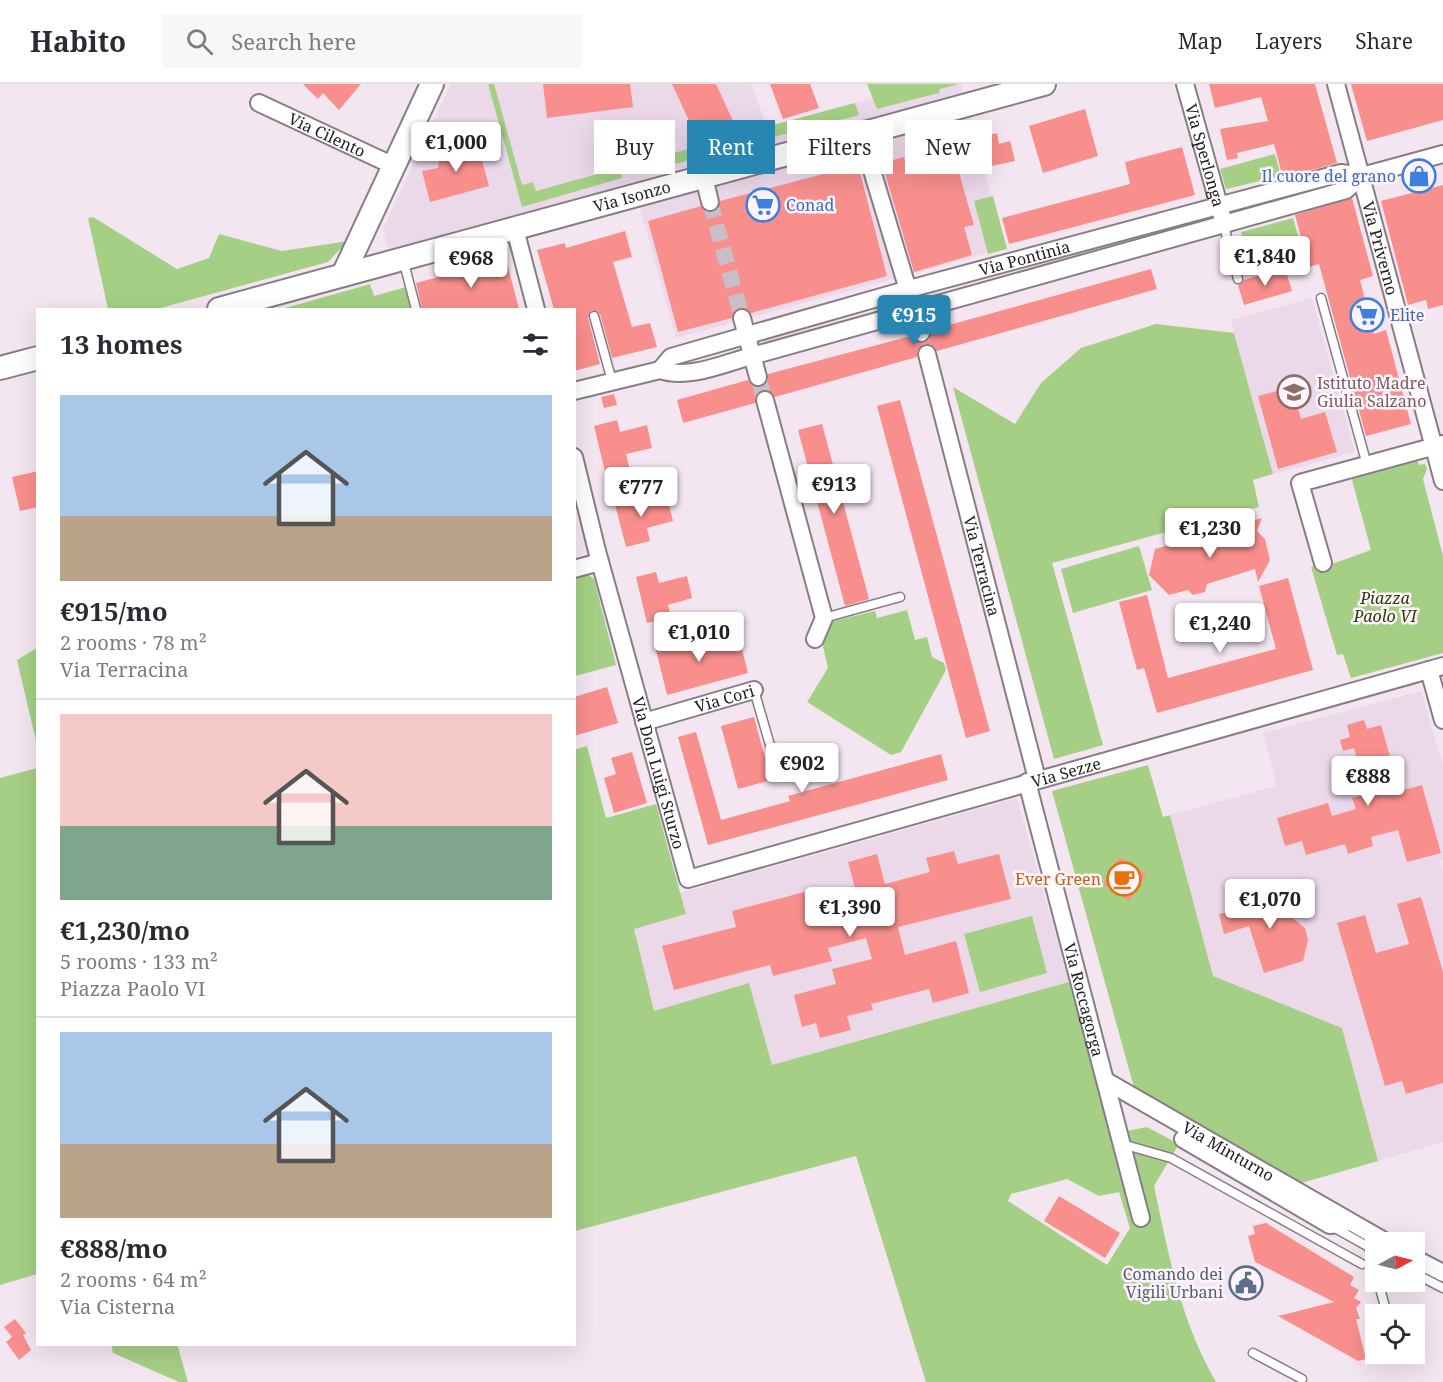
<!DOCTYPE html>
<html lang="en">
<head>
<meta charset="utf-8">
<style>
	:root { --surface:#fff; --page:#f7f7f7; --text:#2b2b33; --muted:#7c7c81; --line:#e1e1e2; --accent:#2886b2 }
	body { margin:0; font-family:"Noto Serif",serif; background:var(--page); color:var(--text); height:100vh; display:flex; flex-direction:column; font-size:22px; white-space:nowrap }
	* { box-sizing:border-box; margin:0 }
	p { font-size:20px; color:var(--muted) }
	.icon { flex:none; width:33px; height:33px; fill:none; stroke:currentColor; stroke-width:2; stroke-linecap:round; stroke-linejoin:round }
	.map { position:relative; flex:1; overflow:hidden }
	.drawer { position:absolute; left:36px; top:224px; width:540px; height:1038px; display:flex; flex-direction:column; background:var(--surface); border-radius:0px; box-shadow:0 6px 24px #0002 }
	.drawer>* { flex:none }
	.banner { position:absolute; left:594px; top:36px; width:570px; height:54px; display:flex; gap:12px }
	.needle { width:39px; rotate:83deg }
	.controls { position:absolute; left:1365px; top:1148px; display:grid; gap:12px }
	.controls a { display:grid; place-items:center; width:60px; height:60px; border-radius:0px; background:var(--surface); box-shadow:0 6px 24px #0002; font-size:30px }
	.price { position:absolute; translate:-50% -51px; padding:0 14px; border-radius:6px; background:#fff; color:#222; font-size:20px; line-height:39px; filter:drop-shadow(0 2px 3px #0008) }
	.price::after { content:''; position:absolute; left:50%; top:36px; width:18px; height:14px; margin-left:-9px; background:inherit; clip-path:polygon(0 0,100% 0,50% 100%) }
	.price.on { background:var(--accent); color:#fff }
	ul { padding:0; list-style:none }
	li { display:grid; align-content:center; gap:12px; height:318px; padding:0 24px }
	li+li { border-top:2px solid var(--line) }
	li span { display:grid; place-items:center; height:186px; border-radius:0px; color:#555 }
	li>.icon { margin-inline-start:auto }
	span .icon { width:108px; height:108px; fill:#fffc; stroke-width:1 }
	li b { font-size:26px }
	h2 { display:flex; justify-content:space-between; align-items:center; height:72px; padding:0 24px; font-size:26px }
	.pill { padding:0 21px; border-radius:0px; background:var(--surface); box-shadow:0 6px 24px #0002; font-size:21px; line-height:54px }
	.pill.on { background:var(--accent); color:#fff }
	header { display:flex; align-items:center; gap:36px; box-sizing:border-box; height:84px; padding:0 30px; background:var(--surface); border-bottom:2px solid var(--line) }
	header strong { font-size:28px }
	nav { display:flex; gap:33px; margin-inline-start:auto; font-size:21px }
	.search { width:420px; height:54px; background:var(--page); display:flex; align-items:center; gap:15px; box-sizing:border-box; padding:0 21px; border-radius:0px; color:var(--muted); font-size:22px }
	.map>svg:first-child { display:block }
	.built { fill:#ebd8e9 }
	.green { fill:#a5cf85; fill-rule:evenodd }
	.building { fill:#f88f8d }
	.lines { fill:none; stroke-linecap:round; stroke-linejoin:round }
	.street-tunnel { stroke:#c9bdc7; stroke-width:16; stroke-dasharray:16 8; stroke-linecap:butt }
	.lane-casing { stroke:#887d87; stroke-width:11 }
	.street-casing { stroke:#887d87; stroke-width:20 }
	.secondary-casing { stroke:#887d87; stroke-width:26 }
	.lane { stroke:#fff; stroke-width:8 }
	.street { stroke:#fff; stroke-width:16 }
	.secondary { stroke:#fff; stroke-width:22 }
	.labels { text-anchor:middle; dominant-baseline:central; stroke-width:5; stroke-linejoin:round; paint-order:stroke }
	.street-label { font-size:16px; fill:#1f1b1f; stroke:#fff4fd }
	.shop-label { font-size:16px; fill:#366cbe; stroke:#fff4fd; text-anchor:start }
	.education-label { font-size:16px; fill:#785e54; stroke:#fff4fd; text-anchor:start }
	.park-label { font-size:16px; font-style:italic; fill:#224000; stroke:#fff4fd }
	.food-label { font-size:16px; fill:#c56008; stroke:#fff4fd; text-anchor:end }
	.service-label { font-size:16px; fill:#4e5e75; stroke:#fff4fd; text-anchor:end }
</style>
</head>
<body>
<header>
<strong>Habito</strong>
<div class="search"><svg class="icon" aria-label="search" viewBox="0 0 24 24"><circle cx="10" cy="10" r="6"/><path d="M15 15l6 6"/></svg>Search here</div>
<nav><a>Map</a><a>Layers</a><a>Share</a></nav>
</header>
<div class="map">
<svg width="1443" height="1298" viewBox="0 0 1443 1298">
	<rect width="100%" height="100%" fill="#f3e6f1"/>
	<g class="built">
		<polygon points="451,0 751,0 767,43 873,14 878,25 939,9 940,5 961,0 1006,164 676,254 639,120 401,185 386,159 383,144"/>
		<polygon points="1312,214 1355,368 1273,390 1231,236"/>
		<polygon points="1421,607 1443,682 1443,775 1440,777 1443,787 1443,1058 1378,1077 1342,944 1213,892 1170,731 1277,702 1263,649"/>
		<polygon points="1017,714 1069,898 772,981 749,899 654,927 633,845 686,830 680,809"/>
	</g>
	<g class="green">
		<polygon points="488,0 494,0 522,101 533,98 536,107 619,84 622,94 522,123"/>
		<polygon points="867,0 959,0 940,5 939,9 877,25"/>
		<polygon points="855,19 859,31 762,56 758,45"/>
		<polygon points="756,46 760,57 706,71 702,60"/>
		<polygon points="700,62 704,72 646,88 643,77"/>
		<polygon points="1275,70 1281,92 1226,105 1220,85"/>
		<polygon points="993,112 1007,165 988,170 974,117"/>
		<polygon points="93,133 177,185 209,174 219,150 282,167 348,157 328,178 157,225 108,225 88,134"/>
		<polygon points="1293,134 1302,165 1248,181 1241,148"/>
		<polygon points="370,200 374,212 406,203 412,225 282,225"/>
		<polygon points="1156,240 1234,249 1273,390 1253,396 1259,423 1052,479 1103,661 1054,675 953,303 1015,340 1041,299 1081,264"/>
		<polygon points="1417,376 1419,381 1425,380 1427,385 1423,395 1443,472 1443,569 1351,594 1343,570 1337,571 1311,483 1316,481 1318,485 1371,466 1352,396 1353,393"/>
		<polygon points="1139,462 1152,506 1073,529 1061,485"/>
		<polygon points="587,490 594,495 616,581 575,592 575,493"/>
		<polygon points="907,526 915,556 927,553 932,573 944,579 946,586 901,668 891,671 807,618 828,584 822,558 830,538 875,527 877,534"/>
		<polygon points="37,564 37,661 17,576"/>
		<path d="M587,662L606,734L656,720L686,830L634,845L654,927L749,899L772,981L1069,898L1112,1050L1147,1043L1179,1060L1154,1102C1169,1172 1180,1236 1216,1298H926L856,1072L575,1147L574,666ZM1067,1095L1099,1112L1119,1108L1130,1144L1107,1181L1008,1117L1011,1110Z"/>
		<polygon points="1148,681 1163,733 1170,731 1213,892 1342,944 1378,1077 1298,1100 1135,1007 1052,707"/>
		<polygon points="37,684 37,1190 0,1201 0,694"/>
		<polygon points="1032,832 1047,889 980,908 964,850"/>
		<polygon points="111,1260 177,1260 188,1298 179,1298 113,1269"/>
	</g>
	<g class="building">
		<polygon points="303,0 361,0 339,26 323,9 318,15"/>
		<polygon points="543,0 630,0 633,23 547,34"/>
		<polygon points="672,0 716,0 733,37 697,54"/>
		<polygon points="770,0 810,0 819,24 783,35"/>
		<polygon points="1209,0 1315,0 1337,79 1283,94 1274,60 1237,69 1238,74 1227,76 1220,45 1268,37 1261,13 1215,24"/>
		<polygon points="1351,0 1443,0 1443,36 1367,57"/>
		<polygon points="1085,25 1098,72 1043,89 1029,42"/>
		<polygon points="997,49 999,60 1010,57 1015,77 987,83 980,53"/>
		<polygon points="951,61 974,141 964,143 972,171 914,188 882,79 904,73 908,88 931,81 927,68"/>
		<polygon points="441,62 482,65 481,73 489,102 430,118 422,87 438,84"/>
		<polygon points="1182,63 1195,111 1009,160 1002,134 1130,100 1125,78"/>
		<polygon points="858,81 887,192 751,229 745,224 739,224 732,234 678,248 648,137 701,122 706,128 713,128 718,125 720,117"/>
		<polygon points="1443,101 1443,221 1428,225 1426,216 1408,221 1381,117"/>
		<polygon points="1352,114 1373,192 1360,196 1374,250 1386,246 1411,340 1366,352 1319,180 1309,183 1295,131"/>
		<polygon points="625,147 632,173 613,178 632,243 650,239 657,263 612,274 600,230 592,226 588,234 600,280 574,287 574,225 554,225 537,166 565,159 566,164"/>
		<polygon points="506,175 519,225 422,225 416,199"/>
		<polygon points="1285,184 1292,207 1244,221 1238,201 1244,196"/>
		<polygon points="1151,185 1157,205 937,267 930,260 924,260 917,267 917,273 775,313 768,306 762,306 755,313 755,319 683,339 677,316 748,296 755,303 761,303 768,296 768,290 911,252 914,257 923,259 929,256 931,246"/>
		<polygon points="1292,303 1301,335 1325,328 1337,368 1278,385 1258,312"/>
		<polygon points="614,310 617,321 604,324 601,313"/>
		<polygon points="900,316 990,647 966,654 877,322"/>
		<polygon points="617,336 620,348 647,341 652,364 626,370 630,386 606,392 594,342"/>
		<polygon points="822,340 869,515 845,522 798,346"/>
		<polygon points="38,387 38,423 20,427 12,393"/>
		<polygon points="637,411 639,420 667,413 673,437 647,444 650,457 626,463 614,417"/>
		<polygon points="1262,434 1257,447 1265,455 1270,476 1258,498 1255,485 1207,500 1205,508 1193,511 1188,506 1169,511 1149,491 1155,465"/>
		<polygon points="656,488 659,499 687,492 692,514 668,521 671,533 647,539 636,493"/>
		<polygon points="1288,494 1313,586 1157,629 1144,584 1137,586 1119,518 1147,511 1168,594 1276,565 1259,502"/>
		<polygon points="718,547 723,566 741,561 748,589 667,611 656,566"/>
		<polygon points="607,603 618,639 574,652 574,613"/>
		<polygon points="754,633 771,696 738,705 721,642"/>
		<polygon points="1364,636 1367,645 1381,641 1400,707 1422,701 1441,769 1407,778 1398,746 1371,753 1373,762 1348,770 1345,760 1306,771 1302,757 1285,762 1277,734 1328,719 1332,732 1356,725 1352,714 1367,710 1354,664 1343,667 1340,656 1350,653 1347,641"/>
		<polygon points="696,648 721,736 790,717 788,712 941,670 948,696 708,761 678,653"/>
		<polygon points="632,668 647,719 614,729 604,694 616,690 611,674"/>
		<polygon points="954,767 958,780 999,770 1011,815 898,843 905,871 956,857 969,909 933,919 929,905 871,920 873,926 847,932 851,946 820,954 816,939 802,943 794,911 836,900 832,885 872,875 866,854 828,864 832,877 773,892 770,881 674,906 662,862 736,843 732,827 812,806 815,818 856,808 848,778 877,770 885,800 930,788 926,774"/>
		<polygon points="1120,773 1146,790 1129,817 1103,800"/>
		<polygon points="1275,801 1279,815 1284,815 1289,831 1305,844 1308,856 1303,877 1264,889 1249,842 1224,850 1219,830 1258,820 1255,806"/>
		<polygon points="1421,813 1443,888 1443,999 1406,1010 1402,997 1385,1002 1337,839 1365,831 1376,869 1409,860 1397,820"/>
		<polygon points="1059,1112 1120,1149 1105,1174 1044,1137"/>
		<polygon points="1266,1139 1354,1193 1350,1201 1359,1206 1354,1214 1361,1218 1356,1224 1360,1235 1356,1235 1366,1275 1358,1277 1278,1232 1334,1218 1255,1178 1248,1152 1255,1150 1253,1142"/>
		<polygon points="15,1235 26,1249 23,1251 31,1266 19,1276 6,1258 12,1253 4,1243"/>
	</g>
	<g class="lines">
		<g class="street-tunnel">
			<polyline points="710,118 742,234"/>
			<polyline points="758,293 765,316"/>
		</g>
		<g class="lane-casing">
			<g id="lane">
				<polyline points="1224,142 1238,195"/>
				<polyline points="403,175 416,225"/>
				<polyline points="1321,214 1367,381"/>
				<polyline points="594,232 612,297"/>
				<polyline points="824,534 900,513"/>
				<polyline points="754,606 779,692"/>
				<polyline points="1122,1060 1171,1074 1362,1180"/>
				<polyline points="1333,1143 1376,1167"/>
				<polyline points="1369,1163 1376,1188"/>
				<polyline points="1414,1189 1443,1204"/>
				<polyline points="1378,1197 1387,1230"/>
				<polyline points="1253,1269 1302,1295"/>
				<polyline points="1398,1269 1398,1272"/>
			</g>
		</g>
		<g class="street-casing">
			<g id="street">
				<path id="s1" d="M1185,0L1222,132"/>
				<path id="s2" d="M1336,0L1443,397"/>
				<path id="s3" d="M259,19L394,82"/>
				<polyline points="861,50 921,249"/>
				<polyline points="704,93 710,118"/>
				<polyline points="515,145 536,225"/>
				<polyline points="742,234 758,293"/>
				<path id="s4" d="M927,270L1037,695"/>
				<path id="s5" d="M660,286L671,273L909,205L1341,89L1362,92L1443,70"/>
				<path d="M574,307L660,286C689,296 724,279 752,272L1346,106L1362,92"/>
				<polyline points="765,316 824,534 815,555"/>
				<path id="s6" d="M574,373L597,467L688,795L1443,582"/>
				<polyline points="1323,479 1300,399 1443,360"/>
				<polyline points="574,485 600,478"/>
				<polyline points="1429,586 1443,636"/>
				<path id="s7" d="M644,638L754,606"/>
				<path id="s8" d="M1027,698L1141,1134"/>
				<path id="s9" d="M1106,997L1386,1158"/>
				<polyline points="1183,1055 1330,1141 1350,1138"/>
				<polyline points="1414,1174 1443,1189"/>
			</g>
		</g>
		<g class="secondary-casing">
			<g id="secondary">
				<polyline points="343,191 432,0"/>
				<path id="s10" d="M219,225L1044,0"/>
				<polyline points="0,284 38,274"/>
			</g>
		</g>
		<use href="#lane" class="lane"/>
		<use href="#street" class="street"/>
		<use href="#secondary" class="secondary"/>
	</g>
	<defs>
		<g id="shop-ring" transform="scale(1.725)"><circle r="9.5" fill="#fff4fd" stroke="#3f7fe0" stroke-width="1.5"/><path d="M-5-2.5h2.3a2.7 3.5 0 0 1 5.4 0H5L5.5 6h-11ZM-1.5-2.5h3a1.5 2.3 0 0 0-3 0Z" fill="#3f7fe0"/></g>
		<g id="supermarket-ring" transform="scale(1.725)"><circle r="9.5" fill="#fff4fd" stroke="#3f7fe0" stroke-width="1.5"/><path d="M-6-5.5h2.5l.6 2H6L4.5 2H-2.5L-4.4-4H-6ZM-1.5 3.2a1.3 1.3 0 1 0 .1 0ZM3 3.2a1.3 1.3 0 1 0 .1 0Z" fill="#3f7fe0"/></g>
		<g id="school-ring" transform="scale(1.725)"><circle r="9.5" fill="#fff4fd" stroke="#8d6e63" stroke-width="1.5"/><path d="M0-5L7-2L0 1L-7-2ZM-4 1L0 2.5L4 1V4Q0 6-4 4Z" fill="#8d6e63"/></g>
		<g id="cafe-ring" transform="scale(1.725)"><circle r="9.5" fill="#fff4fd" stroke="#e8710a" stroke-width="1.5"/><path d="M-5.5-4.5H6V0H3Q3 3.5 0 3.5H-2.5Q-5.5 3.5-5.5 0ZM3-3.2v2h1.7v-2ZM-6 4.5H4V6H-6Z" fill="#e8710a"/></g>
		<g id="civic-ring" transform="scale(1.725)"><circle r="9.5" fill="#fff4fd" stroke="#5c6f8a" stroke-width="1.5"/><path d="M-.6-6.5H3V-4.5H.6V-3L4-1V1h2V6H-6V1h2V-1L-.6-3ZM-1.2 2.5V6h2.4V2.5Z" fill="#5c6f8a"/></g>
	</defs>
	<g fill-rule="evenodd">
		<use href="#shop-ring" x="1419" y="92"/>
		<use href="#supermarket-ring" x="763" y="121"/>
		<use href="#supermarket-ring" x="1367" y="231"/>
		<use href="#school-ring" x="1294" y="308"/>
		<use href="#cafe-ring" x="1124" y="795"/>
		<use href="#civic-ring" x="1246" y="1199"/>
	</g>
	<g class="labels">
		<g class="street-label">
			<text stroke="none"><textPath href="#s3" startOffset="75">Via Cilento</textPath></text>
			<text stroke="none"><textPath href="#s1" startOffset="74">Via Sperlonga</textPath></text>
			<text stroke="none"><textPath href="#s10" startOffset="428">Via Isonzo</textPath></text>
			<text stroke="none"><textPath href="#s2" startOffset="170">Via Priverno</textPath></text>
			<text stroke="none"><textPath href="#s5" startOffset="384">Via Pontinia</textPath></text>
			<text stroke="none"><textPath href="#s4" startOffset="219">Via Terracina</textPath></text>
			<text stroke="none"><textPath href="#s7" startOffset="84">Via Cori</textPath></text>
			<text stroke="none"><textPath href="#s6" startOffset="830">Via Sezze</textPath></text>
			<text stroke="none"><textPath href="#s6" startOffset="327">Via Don Luigi Sturzo</textPath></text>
			<text stroke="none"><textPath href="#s8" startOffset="225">Via Roccagorga</textPath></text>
			<text stroke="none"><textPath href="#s9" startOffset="141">Via Minturno</textPath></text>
		</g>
		<g class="shop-label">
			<text x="1396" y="92" text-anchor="end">Il cuore del grano</text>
			<text x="786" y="121">Conad</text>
			<text x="1390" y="231">Elite</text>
		</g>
		<g class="education-label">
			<text x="1317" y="299">Istituto Madre<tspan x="1317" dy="18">Giulia Salzano</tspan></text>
		</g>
		<g class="park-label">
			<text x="1385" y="514">Piazza<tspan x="1385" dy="18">Paolo VI</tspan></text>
		</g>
		<g class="food-label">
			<text x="1101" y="795">Ever Green</text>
		</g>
		<g class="service-label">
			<text x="1223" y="1190">Comando dei<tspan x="1223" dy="18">Vigili Urbani</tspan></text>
		</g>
	</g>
</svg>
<div class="controls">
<a><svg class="needle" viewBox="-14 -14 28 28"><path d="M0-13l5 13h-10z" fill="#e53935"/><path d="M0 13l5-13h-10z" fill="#7c7c81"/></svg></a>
<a><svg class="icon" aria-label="locate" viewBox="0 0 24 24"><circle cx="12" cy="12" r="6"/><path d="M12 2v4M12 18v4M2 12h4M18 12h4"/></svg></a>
</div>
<b class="price" style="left:456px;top:89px">€1,000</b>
<b class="price" style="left:1265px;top:203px">€1,840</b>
<b class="price" style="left:471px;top:205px">€968</b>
<b class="price on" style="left:914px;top:262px">€915</b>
<b class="price" style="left:834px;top:431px">€913</b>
<b class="price" style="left:641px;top:434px">€777</b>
<b class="price" style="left:1210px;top:475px">€1,230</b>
<b class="price" style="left:1220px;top:570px">€1,240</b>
<b class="price" style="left:699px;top:579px">€1,010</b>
<b class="price" style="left:802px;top:710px">€902</b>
<b class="price" style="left:1368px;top:723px">€888</b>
<b class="price" style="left:1270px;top:846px">€1,070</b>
<b class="price" style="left:850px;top:854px">€1,390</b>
<div class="banner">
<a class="pill">Buy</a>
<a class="pill on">Rent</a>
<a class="pill">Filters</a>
<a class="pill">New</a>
</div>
<section class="drawer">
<h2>13 homes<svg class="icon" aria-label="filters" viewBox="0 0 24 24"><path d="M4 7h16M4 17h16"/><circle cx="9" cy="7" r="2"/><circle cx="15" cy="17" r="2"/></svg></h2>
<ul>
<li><span style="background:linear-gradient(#a9c7e8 65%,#b9a48a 0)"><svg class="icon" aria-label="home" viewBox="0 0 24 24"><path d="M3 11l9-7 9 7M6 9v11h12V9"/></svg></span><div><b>€915/mo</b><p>2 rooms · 78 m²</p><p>Via Terracina</p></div></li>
<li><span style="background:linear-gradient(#f6c9c9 60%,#7fa58c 0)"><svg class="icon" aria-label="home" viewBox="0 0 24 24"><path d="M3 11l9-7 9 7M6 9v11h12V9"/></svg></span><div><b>€1,230/mo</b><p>5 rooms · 133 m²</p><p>Piazza Paolo VI</p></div></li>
<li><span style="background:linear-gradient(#a9c7e8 60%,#b9a48a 0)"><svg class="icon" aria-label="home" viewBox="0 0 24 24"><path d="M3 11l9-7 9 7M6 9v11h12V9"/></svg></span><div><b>€888/mo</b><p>2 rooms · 64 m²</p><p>Via Cisterna</p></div></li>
</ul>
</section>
</div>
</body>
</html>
